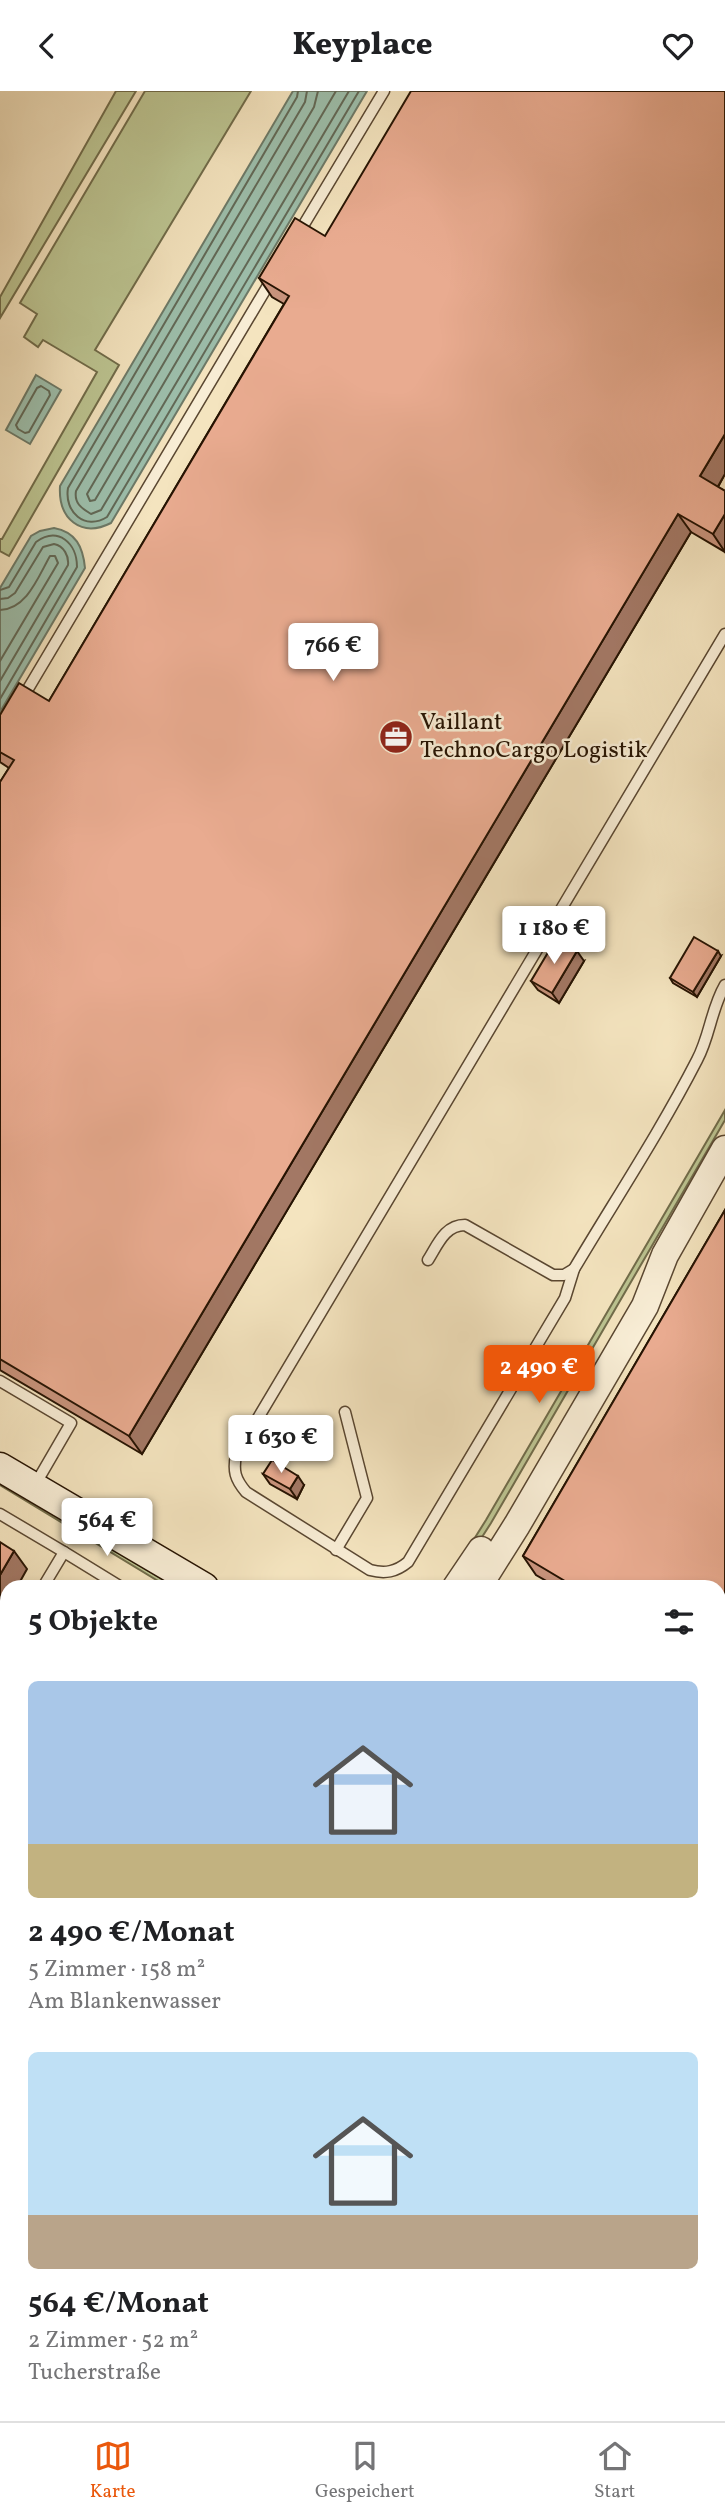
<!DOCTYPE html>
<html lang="de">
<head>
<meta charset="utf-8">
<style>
	:root { --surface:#fff; --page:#f2f2f2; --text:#202124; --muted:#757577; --line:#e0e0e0; --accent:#ea580c }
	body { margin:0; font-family:Vollkorn,serif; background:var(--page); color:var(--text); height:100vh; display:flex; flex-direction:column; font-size:26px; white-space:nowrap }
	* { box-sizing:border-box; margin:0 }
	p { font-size:23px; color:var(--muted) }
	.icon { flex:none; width:38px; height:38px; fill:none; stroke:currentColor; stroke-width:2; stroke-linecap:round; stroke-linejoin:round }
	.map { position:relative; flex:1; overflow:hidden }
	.drawer { position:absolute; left:0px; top:1489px; width:726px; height:842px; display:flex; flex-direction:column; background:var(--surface); border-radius:21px 21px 0 0; box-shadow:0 4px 10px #0003 }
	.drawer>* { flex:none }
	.price { position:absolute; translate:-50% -60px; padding:0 16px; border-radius:7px; background:#fff; color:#222; font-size:23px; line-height:46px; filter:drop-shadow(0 2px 4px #0008) }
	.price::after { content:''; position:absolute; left:50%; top:42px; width:21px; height:16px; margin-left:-10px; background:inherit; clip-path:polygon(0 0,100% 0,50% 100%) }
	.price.current { background:var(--accent); color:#fff }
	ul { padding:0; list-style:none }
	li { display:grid; align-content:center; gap:14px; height:371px; padding:0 28px }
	li span { display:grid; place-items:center; height:217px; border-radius:10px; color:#555 }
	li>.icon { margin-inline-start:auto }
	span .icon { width:126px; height:126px; fill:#fffc; stroke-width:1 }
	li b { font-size:30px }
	h2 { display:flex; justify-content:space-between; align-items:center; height:84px; padding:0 28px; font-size:30px }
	header { display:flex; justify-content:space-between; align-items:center; height:91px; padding:0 28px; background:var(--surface); font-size:32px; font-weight:800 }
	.tabs { display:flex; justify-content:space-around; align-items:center; height:98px; border-top:2px solid var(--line); background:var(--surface); font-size:19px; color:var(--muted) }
	.tabs a { display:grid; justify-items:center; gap:4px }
	.tabs .current { color:var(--accent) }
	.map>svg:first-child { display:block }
	.green { fill:#bcc491; stroke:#716c4a; stroke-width:2 }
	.water { fill:#9dbfac; stroke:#6d7a68; stroke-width:2 }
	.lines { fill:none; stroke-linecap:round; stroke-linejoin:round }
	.shore { stroke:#626957; stroke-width:2 }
	.service-casing { stroke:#5a4731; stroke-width:13 }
	.tertiary-casing { stroke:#5a4731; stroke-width:29 }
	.secondary-casing { stroke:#261302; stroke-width:31 }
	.service { stroke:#f8edd5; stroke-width:10 }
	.tertiary { stroke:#f8edd5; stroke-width:26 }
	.secondary { stroke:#f8edd5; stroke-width:28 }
	.wall { fill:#c8937c; stroke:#261302; stroke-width:2 }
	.shaded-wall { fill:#a37865; stroke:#261302; stroke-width:2 }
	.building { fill:#e9ab90; stroke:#261302; stroke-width:2 }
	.labels { text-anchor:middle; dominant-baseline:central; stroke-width:5; stroke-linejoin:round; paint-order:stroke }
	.poi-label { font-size:24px; fill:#261302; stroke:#f8edd5; text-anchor:start }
</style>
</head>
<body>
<header><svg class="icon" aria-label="back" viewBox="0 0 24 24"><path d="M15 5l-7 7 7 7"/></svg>Keyplace<svg class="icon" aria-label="heart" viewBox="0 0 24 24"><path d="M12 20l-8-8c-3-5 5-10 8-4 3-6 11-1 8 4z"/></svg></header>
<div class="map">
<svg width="725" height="2330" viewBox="0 0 725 2330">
	<rect width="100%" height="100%" fill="#f4e4bf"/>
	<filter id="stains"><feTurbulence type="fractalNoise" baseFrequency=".00286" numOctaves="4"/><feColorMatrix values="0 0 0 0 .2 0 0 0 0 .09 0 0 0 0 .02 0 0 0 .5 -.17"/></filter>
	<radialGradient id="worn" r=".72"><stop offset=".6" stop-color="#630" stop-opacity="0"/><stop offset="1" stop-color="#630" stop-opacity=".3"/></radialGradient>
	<g class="green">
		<polygon points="116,0 136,0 0,227 0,206"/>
		<polygon points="145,0 251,0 95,259 119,274 9,465 0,460 0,448 2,448 97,281 43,249 38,256 24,246 37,223 20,212"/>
		<polygon points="725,1019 725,1029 491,1432 450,1496 444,1496 486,1429"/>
		<polygon points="0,1389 175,1496 168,1496 0,1394"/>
	</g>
	<g class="water">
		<path d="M293,0H367L111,432C81,447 58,428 60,395Z"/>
		<polygon points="36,284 61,299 30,353 6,339"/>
		<path d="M54,437C76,441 83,456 85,477L0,621V497L31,445L40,440Z"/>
	</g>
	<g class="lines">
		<g class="shore">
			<path d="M298,0L297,6L68,397C64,421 85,440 107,426L359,0"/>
			<path d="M307,0L305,11L76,400C74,412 81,417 91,423L101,419L349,0"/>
			<polyline points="318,0 314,16 87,403 90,410 95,409 336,0"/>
			<polygon points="41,295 49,300 50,304 29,341 25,342 18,338 16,334 37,297"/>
			<path d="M0,499L9,496L36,451C58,435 77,452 77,476L0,608"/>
			<path d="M0,508L8,507L15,502L43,456L54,453C64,455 69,465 68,474L0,590"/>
			<path d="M0,519C27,518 38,486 50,465H55L58,472L0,570"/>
		</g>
		<g class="service-casing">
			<g id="service">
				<polyline points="297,145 384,0"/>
				<path d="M725,543L236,1364C233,1380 235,1388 246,1401L370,1479C385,1483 396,1481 408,1471L565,1207L574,1178C615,1109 660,1041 697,969C710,945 711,918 725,894"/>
				<polyline points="22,608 273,186"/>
				<path d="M428,1169C438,1153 445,1134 465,1134L553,1184H564L574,1178"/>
				<polyline points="0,1290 71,1332 35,1394"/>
				<polyline points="0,1423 64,1461 43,1496"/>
				<polyline points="336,1459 367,1407 345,1321"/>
				<polyline points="64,1461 121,1496"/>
				<polyline points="0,1572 7,1560"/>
				<polyline points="719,1678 725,1681"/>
				<polyline points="0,1735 7,1739"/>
				<polyline points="719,2049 725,2052"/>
				<polyline points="0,2154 7,2158"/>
				<polyline points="0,2237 7,2232"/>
				<polyline points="97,2324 107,2330"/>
				<polyline points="450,2324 460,2330"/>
				<polyline points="0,2325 8,2330"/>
			</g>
		</g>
		<g class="tertiary-casing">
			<g id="tertiary">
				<polyline points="456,1496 481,1459"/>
				<polyline points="478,1496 517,1434 645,1215 665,1164 725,1058"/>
			</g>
		</g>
		<g class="secondary-casing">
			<g id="secondary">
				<polyline points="0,1376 204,1496"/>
				<polyline points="719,1798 725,1802"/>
			</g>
		</g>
		<use href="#service" class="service"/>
		<use href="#tertiary" class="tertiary"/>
		<use href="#secondary" class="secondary"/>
	</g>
	<g class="wall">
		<polygon points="725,0 725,383 718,396 725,400 725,461 691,441 142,1363 0,1279 0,691 9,677 0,671 0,624 49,610 284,213 272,206 259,187 325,145"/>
		<polygon points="721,865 697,906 673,892 670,887"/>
		<polygon points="584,870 559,912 538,899 531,890"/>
		<polygon points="725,1119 725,1595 719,1592 719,1496 557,1496 536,1484 523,1465"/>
		<polygon points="263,1383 304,1394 297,1408 270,1393"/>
		<polygon points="7,1618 7,1659 0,1649 0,1630"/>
		<polygon points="7,1833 7,2130 0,2126 0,1844"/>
		<polygon points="149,2324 334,2324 331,2330 159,2330"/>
	</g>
	<g class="shaded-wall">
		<polygon points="725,343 725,383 713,404 700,385"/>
		<polygon points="678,423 691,441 142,1363 129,1345"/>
		<polygon points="725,423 725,461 713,443"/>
		<polygon points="577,860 584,870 559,912 552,902"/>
		<polygon points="718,860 721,865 697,906 693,901"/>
		<polygon points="298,1385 304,1394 297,1408 290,1398"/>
		<polygon points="14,1460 27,1478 17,1496 7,1496 7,1512 0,1524 0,1484"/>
		<polygon points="7,2103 7,2126 0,2116"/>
		<polygon points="310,2324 334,2324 331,2330 307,2330"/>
	</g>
	<g class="building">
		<polygon points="411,0 725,0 725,343 700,385 725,400 725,423 713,443 678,423 129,1345 0,1268 0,691 14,669 0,661 0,624 19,592 49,610 289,205 259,187 295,127 325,145"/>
		<polygon points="694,846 718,860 693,901 670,887"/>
		<polygon points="556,848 577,860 552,902 531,890"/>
		<polygon points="725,1119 725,1584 719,1581 719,1496 575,1496 523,1465"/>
		<polygon points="272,1369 298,1385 290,1398 263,1383"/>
		<polygon points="0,1451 14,1460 0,1484"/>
		<polygon points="7,1618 7,1648 0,1644 0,1630"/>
		<polygon points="7,1833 7,2103 0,2115 0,1844"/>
		<polygon points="719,2087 725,2090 725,2330 503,2330 493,2324 719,2324"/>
		<polygon points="167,2324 310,2324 307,2330 177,2330"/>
	</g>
	<defs>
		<g id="office-disc" transform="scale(1.75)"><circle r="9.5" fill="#8f2418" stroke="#f8edd5"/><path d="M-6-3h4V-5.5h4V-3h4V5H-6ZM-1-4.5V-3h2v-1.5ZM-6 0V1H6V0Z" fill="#fff"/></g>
	</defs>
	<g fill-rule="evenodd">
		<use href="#office-disc" x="396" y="646"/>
	</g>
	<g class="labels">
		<g class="poi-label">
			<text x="420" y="632">Vaillant<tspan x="420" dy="28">TechnoCargo Logistik</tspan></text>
		</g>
	</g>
	<rect width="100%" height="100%" filter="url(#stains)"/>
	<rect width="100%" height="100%" fill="url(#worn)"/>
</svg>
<b class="price" style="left:333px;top:592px">766 €</b>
<b class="price" style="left:554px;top:875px">1 180 €</b>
<b class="price current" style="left:539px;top:1314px">2 490 €</b>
<b class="price" style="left:281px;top:1384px">1 630 €</b>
<b class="price" style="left:107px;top:1467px">564 €</b>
<section class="drawer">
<h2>5 Objekte<svg class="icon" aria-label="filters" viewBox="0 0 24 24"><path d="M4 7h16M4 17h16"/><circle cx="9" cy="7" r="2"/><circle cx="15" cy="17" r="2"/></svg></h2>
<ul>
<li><span style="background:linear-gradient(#a9c7e8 75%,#c2b280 0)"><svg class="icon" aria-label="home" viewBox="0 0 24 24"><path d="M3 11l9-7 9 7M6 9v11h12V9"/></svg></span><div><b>2 490 €/Monat</b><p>5 Zimmer · 158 m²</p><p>Am Blankenwasser</p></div></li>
<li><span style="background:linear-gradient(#bfe0f5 75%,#b9a48a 0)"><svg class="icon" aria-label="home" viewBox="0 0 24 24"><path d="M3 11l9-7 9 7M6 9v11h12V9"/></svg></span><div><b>564 €/Monat</b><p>2 Zimmer · 52 m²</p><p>Tucherstraße</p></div></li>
</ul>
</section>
</div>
<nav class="tabs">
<a class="current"><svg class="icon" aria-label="map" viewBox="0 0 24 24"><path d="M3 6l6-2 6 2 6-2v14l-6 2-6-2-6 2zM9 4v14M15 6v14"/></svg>Karte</a>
<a><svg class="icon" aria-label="saved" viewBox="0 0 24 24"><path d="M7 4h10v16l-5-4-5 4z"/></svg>Gespeichert</a>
<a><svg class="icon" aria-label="home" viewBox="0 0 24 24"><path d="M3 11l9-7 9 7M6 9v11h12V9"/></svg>Start</a>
</nav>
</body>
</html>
